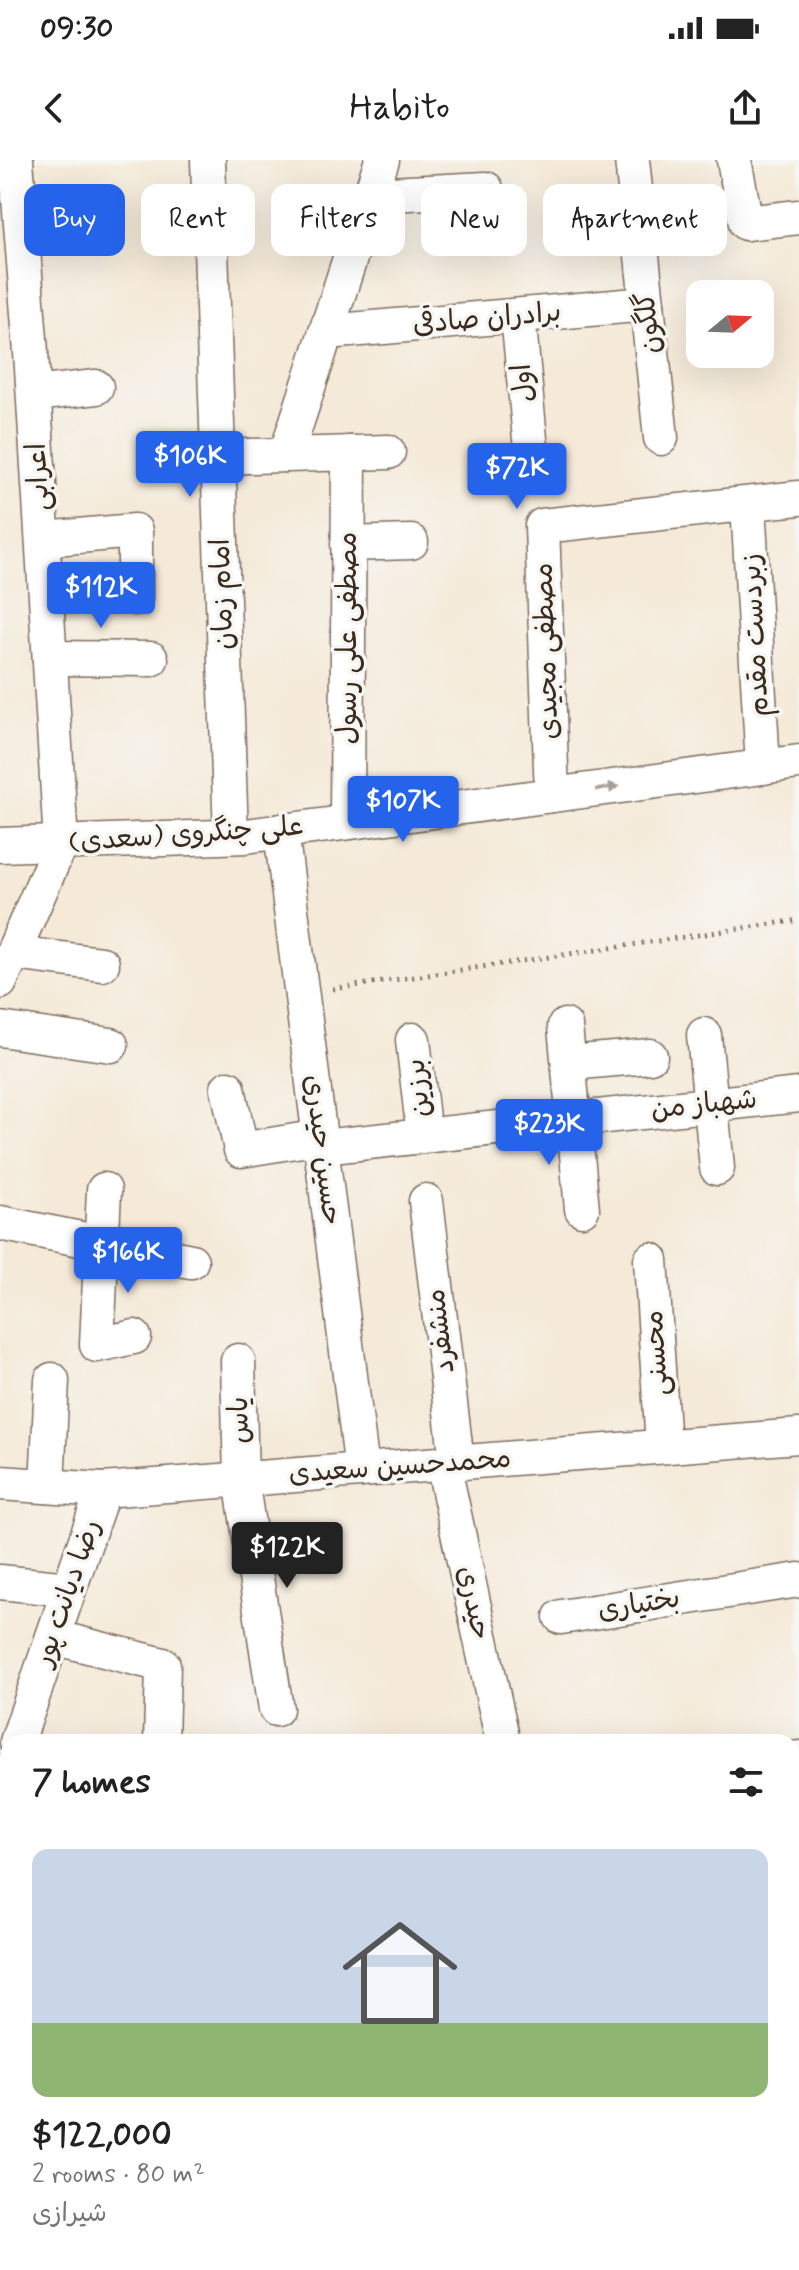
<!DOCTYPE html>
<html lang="en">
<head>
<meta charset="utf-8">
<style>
	:root { --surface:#fff; --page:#f6f6f6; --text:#222; --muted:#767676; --line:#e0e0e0; --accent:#2563eb }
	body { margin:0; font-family:Mynerve,"Playpen Sans Arabic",sans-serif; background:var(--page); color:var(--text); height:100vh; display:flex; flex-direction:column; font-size:30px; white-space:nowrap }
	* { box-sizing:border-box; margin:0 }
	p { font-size:26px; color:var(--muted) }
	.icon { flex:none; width:44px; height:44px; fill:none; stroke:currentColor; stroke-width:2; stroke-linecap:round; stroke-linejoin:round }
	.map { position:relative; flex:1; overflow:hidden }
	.drawer { position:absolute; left:0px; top:1574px; width:800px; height:536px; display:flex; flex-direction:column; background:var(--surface); border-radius:24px 24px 0 0; box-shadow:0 8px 32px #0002 }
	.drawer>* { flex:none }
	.banner { position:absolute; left:24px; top:24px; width:752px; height:72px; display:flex; gap:16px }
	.needle { width:52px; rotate:71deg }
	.tools { position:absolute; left:686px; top:120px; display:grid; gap:16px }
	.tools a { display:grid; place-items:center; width:88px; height:88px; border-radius:16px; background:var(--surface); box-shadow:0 8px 32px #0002; font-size:40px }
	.price { position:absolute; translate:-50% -68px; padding:0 18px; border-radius:8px; background:var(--accent); color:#fff; font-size:26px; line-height:52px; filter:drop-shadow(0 2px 4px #0008) }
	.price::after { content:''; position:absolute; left:50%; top:48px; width:24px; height:18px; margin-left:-12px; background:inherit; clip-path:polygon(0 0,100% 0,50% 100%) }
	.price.on { background:#222; color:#fff }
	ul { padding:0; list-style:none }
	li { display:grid; align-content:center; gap:16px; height:424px; padding:0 32px }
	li+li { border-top:2px solid var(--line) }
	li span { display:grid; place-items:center; height:248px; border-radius:16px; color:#555 }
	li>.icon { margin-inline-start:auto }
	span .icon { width:144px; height:144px; fill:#fffc; stroke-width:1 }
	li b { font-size:34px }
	h2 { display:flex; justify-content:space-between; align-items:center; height:96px; padding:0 32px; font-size:34px }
	.chip { padding:0 28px; border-radius:16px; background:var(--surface); box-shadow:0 8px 32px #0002; font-size:28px; line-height:72px }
	.chip.on { background:var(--accent); color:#fff }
	.status { display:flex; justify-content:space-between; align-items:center; height:56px; padding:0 40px; background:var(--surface); direction:ltr }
	.status svg { height:22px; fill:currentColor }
	header { display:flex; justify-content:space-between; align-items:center; height:104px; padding:0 32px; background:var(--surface); font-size:36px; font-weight:600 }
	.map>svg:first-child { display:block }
	.green { fill:#7bd297; stroke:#5b7e5a; stroke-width:2 }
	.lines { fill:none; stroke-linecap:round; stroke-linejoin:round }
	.minor-casing { stroke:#7c6d5f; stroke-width:37 }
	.path { stroke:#7c6d5f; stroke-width:5; stroke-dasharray:2 6; stroke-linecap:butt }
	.minor { stroke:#fff; stroke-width:34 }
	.oneway { fill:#a79f9a }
	.labels { text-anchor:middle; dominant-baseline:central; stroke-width:7; stroke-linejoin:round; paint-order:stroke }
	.street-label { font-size:28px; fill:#3b2a1e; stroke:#f6f6f2 }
</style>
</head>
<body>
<div class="status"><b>09:30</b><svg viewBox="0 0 49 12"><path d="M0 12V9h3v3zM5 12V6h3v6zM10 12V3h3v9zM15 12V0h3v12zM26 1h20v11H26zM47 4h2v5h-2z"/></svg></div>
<header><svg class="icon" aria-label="back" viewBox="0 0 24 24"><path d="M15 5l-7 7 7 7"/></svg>Habito<svg class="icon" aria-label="share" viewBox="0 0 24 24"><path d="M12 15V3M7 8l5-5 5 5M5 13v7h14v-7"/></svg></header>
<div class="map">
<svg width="799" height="2110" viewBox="0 0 799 2110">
	<rect width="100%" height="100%" fill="#f6f6f2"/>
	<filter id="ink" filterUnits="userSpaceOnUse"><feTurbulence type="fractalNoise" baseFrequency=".0125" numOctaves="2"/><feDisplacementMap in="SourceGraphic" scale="16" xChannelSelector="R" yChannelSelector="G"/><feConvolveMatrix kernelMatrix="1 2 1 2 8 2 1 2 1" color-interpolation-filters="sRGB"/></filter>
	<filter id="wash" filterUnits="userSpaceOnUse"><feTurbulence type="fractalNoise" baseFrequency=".006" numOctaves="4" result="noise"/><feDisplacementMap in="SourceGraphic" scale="32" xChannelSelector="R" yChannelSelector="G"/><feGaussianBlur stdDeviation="1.8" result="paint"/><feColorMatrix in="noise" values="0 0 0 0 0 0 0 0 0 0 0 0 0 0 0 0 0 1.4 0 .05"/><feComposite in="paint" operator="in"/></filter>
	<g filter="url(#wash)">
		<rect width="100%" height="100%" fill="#f5e9d7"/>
		<polygon class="green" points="799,1766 799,2019 792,2020 792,1767"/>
	</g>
	<g filter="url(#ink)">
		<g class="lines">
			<g class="minor-casing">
				<g id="minor">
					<polyline points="208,0 231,676"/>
					<polyline points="632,0 661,278"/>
					<polyline points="734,0 746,63 799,57"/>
					<polyline points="370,35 486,29"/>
					<polyline points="518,156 531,289"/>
					<polyline points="327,172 647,144"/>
					<polyline points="34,234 96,227"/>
					<polyline points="286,295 382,0"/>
					<polyline points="218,297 388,292"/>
					<polyline points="748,344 763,607"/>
					<polyline points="43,379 135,371 135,438"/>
					<polyline points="348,384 411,382"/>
					<polyline points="50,498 151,499"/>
					<polyline points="552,635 542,366 799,338"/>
					<polyline points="347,662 349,293"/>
					<polyline points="281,671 362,1310"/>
					<polyline points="0,685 246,676 799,602"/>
					<polyline points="13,793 102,804"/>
					<polyline points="0,822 61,683 31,192 16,0"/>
					<polyline points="565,866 582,1049"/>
					<polyline points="0,869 111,885"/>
					<polyline points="704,875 717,1008"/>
					<polyline points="413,880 424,976"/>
					<polyline points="569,903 650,896"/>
					<polyline points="228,928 241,990 320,977"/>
					<polyline points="322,987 799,935"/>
					<polyline points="104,1030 97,1185 134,1177"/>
					<polyline points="426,1041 457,1302"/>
					<polyline points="0,1063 191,1101"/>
					<polyline points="651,1100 663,1286"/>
					<polyline points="238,1201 241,1319 276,1549"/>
					<polyline points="443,1303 503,1582"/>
					<polyline points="0,1323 103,1330 799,1276"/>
					<polyline points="47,1326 52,1220"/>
					<polyline points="0,1422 69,1429"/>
					<polyline points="561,1457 799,1420"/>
					<polyline points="53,1477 163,1505 161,1582"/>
					<polyline points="17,1582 103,1330"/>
					<polyline points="792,1599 799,1598"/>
					<polyline points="3,1676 8,1610"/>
					<polyline points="792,1751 799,1751"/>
					<polyline points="0,1836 1,1832"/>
					<polyline points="0,1880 8,1880"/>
					<polyline points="0,1949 8,1950"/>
					<polyline points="383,2102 385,2110"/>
					<polyline points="519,2102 519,2106"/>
					<polyline points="741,2102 743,2110"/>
				</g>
			</g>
			<g class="path">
				<polyline points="333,829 799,760"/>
				<polyline points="91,2110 93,2102"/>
			</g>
			<use href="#minor" class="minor"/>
		</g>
		<defs><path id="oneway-solid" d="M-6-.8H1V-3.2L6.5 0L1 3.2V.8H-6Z" transform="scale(2)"/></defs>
		<use class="oneway" href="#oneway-solid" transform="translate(607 628) rotate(-8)"/>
	</g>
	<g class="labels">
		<g class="street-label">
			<text transform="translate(487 159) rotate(-5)">برادران صادقی</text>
			<text transform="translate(649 163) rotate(-96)">گلگون</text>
			<text transform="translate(524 223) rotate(-96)">اول</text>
			<text transform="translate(39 317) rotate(-93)">اعرابی</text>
			<text transform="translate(223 434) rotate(-92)">امام زمان</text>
			<text transform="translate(756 475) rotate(-93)">زبردست مقدم</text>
			<text transform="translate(348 478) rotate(-90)">مصطفی علی رسول</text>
			<text transform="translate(547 491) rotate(-92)">مصطفی مجیدی</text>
			<text transform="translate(186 675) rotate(-4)">علی چنگروی (سعدی)</text>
			<text transform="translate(419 928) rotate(-96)">برزین</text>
			<text transform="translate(704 945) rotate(-6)">شهباز من</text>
			<text transform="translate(322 990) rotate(83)">حسین حیدری</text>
			<text transform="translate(441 1171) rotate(-97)">منشفرد</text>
			<text transform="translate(657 1193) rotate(-94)">محسنی</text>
			<text transform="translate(240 1260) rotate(-91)">یاس</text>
			<text transform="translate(400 1307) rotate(-4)">محمدحسین سعیدی</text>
			<text transform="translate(68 1433) rotate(-71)">رضا دیانت پور</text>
			<text transform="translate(473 1443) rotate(78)">حیدری</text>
			<text transform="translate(639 1445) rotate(-9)">بختیاری</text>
		</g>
	</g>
</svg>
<div class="tools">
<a><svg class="needle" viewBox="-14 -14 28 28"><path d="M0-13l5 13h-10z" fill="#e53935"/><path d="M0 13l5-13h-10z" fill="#767676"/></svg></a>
</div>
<b class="price" style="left:190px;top:339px">$106K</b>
<b class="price" style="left:517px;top:351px">$72K</b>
<b class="price" style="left:101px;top:470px">$112K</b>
<b class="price" style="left:403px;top:684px">$107K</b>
<b class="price" style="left:549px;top:1007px">$223K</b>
<b class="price" style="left:128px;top:1135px">$166K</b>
<b class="price on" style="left:287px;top:1430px">$122K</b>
<div class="banner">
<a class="chip on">Buy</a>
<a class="chip">Rent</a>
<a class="chip">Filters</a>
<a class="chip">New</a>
<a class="chip">Apartment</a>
</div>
<section class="drawer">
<h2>7 homes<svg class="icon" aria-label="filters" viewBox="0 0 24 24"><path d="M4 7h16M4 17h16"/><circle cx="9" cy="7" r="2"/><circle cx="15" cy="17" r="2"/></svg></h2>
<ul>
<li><span style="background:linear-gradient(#c9d6e8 70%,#8fb573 0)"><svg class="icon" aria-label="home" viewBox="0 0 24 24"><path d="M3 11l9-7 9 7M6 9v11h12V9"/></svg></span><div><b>$122,000</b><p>2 rooms · 80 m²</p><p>شیرازی</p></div></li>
</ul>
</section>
</div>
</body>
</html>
